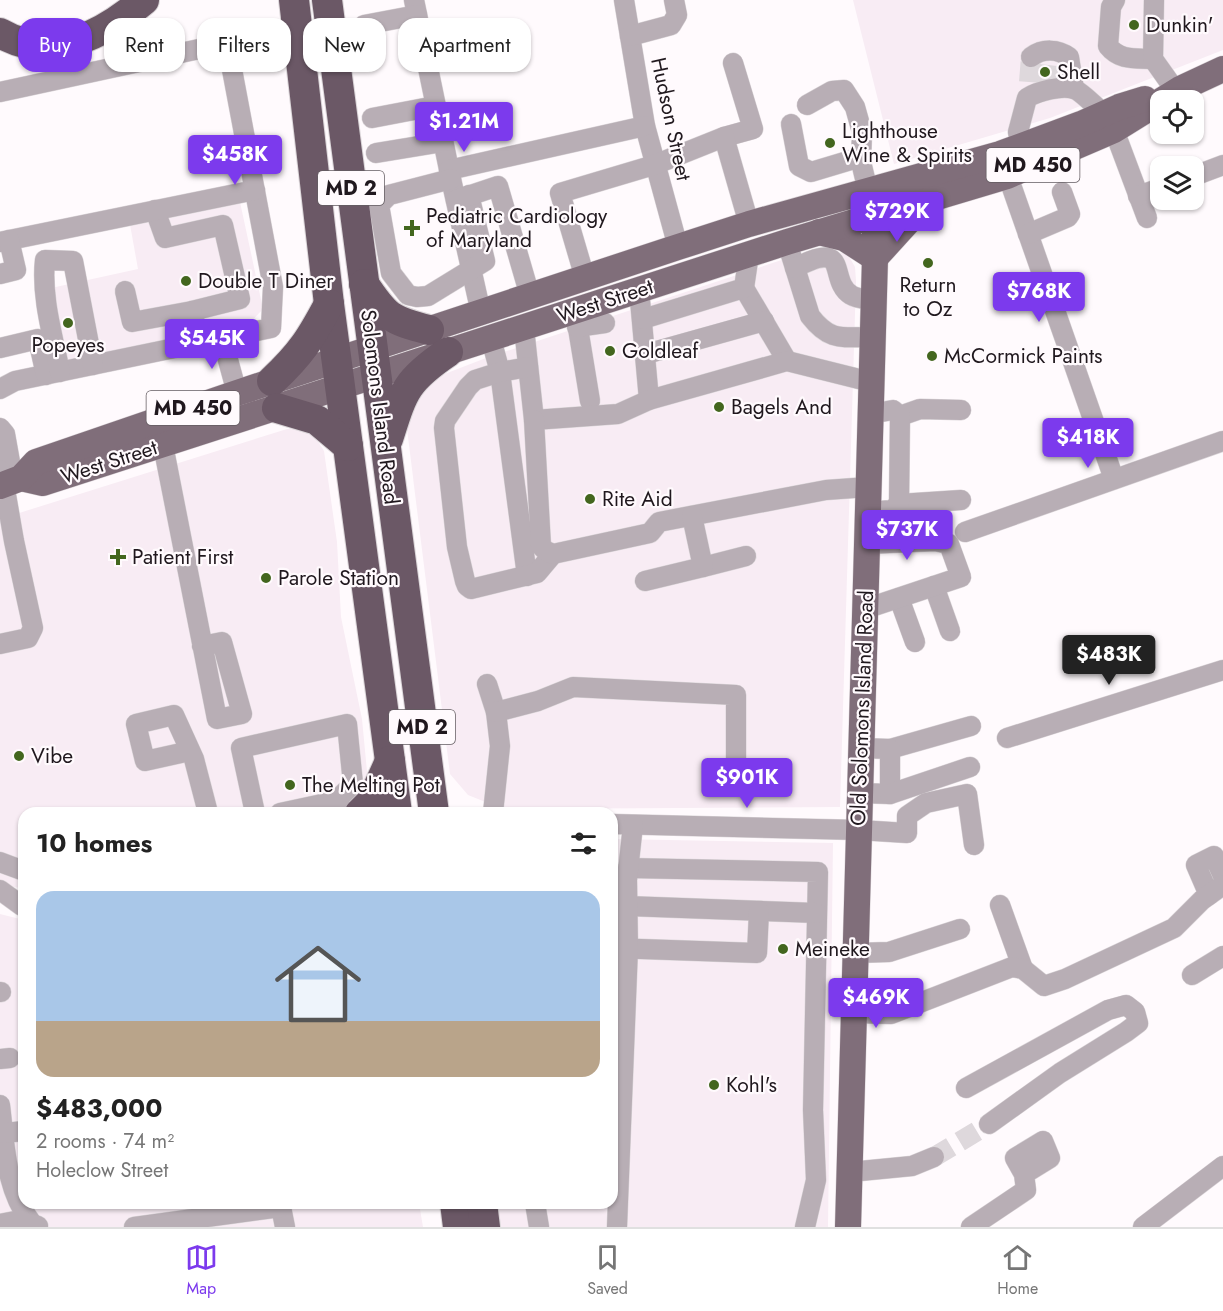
<!DOCTYPE html>
<html lang="en">
<head>
<meta charset="utf-8">
<style>
	:root { --surface:#fff; --page:#f2f2f2; --text:#222; --muted:#767676; --line:#e0e0e0; --accent:#7c3aed }
	body { margin:0; font-family:Jost,sans-serif; background:var(--page); color:var(--text); height:100vh; display:flex; flex-direction:column; font-size:22px; white-space:nowrap }
	* { box-sizing:border-box; margin:0 }
	p { font-size:20px; color:var(--muted) }
	.icon { flex:none; width:33px; height:33px; fill:none; stroke:currentColor; stroke-width:2; stroke-linecap:round; stroke-linejoin:round }
	.map { position:relative; flex:1; overflow:hidden }
	.drawer { position:absolute; left:18px; top:807px; width:600px; height:402px; display:flex; flex-direction:column; background:var(--surface); border-radius:18px; box-shadow:0 2px 4px #0004 }
	.drawer>* { flex:none }
	.banner { position:absolute; left:18px; top:18px; width:600px; height:54px; display:flex; gap:12px }
	.tools { position:absolute; left:1150px; top:90px; display:grid; gap:12px }
	.tools a { display:grid; place-items:center; width:54px; height:54px; border-radius:12px; background:var(--surface); box-shadow:0 2px 4px #0004; font-size:30px }
	.price { position:absolute; translate:-50% -51px; padding:0 14px; border-radius:6px; background:var(--accent); color:#fff; font-size:20px; line-height:39px; filter:drop-shadow(0 2px 3px #0008) }
	.price::after { content:''; position:absolute; left:50%; top:36px; width:18px; height:14px; margin-left:-9px; background:inherit; clip-path:polygon(0 0,100% 0,50% 100%) }
	.price.current { background:#222; color:#fff }
	ul { padding:0; list-style:none }
	li { display:grid; align-content:center; gap:12px; height:318px; padding:0 18px }
	li span { display:grid; place-items:center; height:186px; border-radius:18px; color:#555 }
	li>.icon { margin-inline-start:auto }
	span .icon { width:108px; height:108px; fill:#fffc; stroke-width:1 }
	li b { font-size:26px }
	h2 { display:flex; justify-content:space-between; align-items:center; height:72px; padding:0 18px; font-size:26px }
	.tag { padding:0 21px; border-radius:18px; background:var(--surface); box-shadow:0 2px 4px #0004; font-size:21px; line-height:54px }
	.tag.current { background:var(--accent); color:#fff }
	.tab-bar { display:flex; justify-content:space-around; align-items:center; height:84px; border-top:2px solid var(--line); background:var(--surface); font-size:16px; color:var(--muted) }
	.tab-bar a { display:grid; justify-items:center; gap:3px }
	.tab-bar .current { color:var(--accent) }
	.map>svg:first-child { display:block }
	.built { fill:#f8ecf4 }
	.lines { fill:none; stroke-linecap:round; stroke-linejoin:round }
	.minor-tunnel { stroke:#ded8dc; stroke-width:20; stroke-dasharray:20 10; stroke-linecap:butt }
	.minor-casing { stroke:#dbd6d9; stroke-width:21 }
	.major-casing { stroke:#dbd6d9; stroke-width:27 }
	.highway-casing { stroke:#dbd6d9; stroke-width:32 }
	.minor { stroke:#b8aeb5; stroke-width:20 }
	.major { stroke:#806e7a; stroke-width:26 }
	.highway { stroke:#6b5866; stroke-width:30 }
	.poi-dot { fill:#43661e; stroke:#fffafd; stroke-width:2 }
	.labels { text-anchor:middle; dominant-baseline:central; stroke-width:4.5; stroke-linejoin:round; paint-order:stroke }
	.shield { fill:#fffafd; stroke:#635c61; stroke-width:1.5 }
	.shield-label { font-size:20px; font-weight:bold; fill:#20181e }
	.poi-label { font-size:21px; fill:#20181e; stroke:#fffafd; text-anchor:start }
	.street-label { font-size:21px; fill:#20181e; stroke:#fffafd }
</style>
</head>
<body>
<div class="map">
<svg width="1223" height="1227" viewBox="0 0 1223 1227">
	<rect width="100%" height="100%" fill="#fffafd"/>
	<g class="built">
		<polygon points="853,0 1223,0 1223,50 1050,118 894,164"/>
		<polygon points="240,202 263,309 246,327 52,366 42,290 138,269 129,219"/>
		<polygon points="809,251 847,253 855,267 856,281 840,807 503,809 468,795 450,774 406,421 429,380 486,358"/>
		<polygon points="287,429 302,429 314,435 324,451 337,542 341,617 362,719 368,782 345,813 24,813 24,888 12,887 0,881 0,519"/>
		<polygon points="612,839 833,843 828,1227 501,1227 497,1203 612,1203"/>
		<polygon points="0,914 24,920 24,1203 419,1203 423,1227 0,1227"/>
	</g>
	<g class="lines">
		<g class="minor-tunnel">
			<polyline points="1029,82 1031,57"/>
			<polyline points="1047,85 1050,60"/>
			<polyline points="934,1157 989,1124"/>
		</g>
		<g class="minor-casing">
			<g id="minor">
				<polyline points="414,0 451,179 481,313"/>
				<polyline points="624,0 645,126 678,247"/>
				<path d="M1115,0L1111,7L1108,46C1120,61 1135,58 1153,59"/>
				<polyline points="1154,0 1153,59 1175,90"/>
				<polyline points="364,25 417,15"/>
				<polyline points="630,36 671,25 677,15 674,0"/>
				<path d="M1031,57C1043,48 1058,49 1069,57L1074,89"/>
				<polyline points="0,92 227,43 273,287 271,328 15,381 0,389"/>
				<polyline points="807,105 832,91 844,90 855,107 862,132 861,162 868,191"/>
				<polyline points="372,118 435,106"/>
				<polyline points="791,124 799,166 811,172 861,157"/>
				<polyline points="1114,130 1147,218"/>
				<polyline points="724,137 753,129 733,63"/>
				<path d="M1021,147L1018,132L1027,98C1038,91 1062,85 1074,89C1082,92 1097,108 1104,114"/>
				<polyline points="376,153 443,142"/>
				<polyline points="1004,165 1114,479"/>
				<polyline points="449,170 645,126"/>
				<polyline points="1194,176 1223,165"/>
				<polyline points="451,179 389,195 379,205 391,273 408,295 417,297 428,296 485,261 469,195"/>
				<polyline points="1138,196 1161,188"/>
				<polyline points="456,200 498,186 530,296"/>
				<polyline points="155,210 165,238 223,225 240,299 192,311 200,343"/>
				<polyline points="1028,234 1068,217 1070,214 1062,192"/>
				<polyline points="0,242 255,190"/>
				<path d="M787,242L810,316C830,342 842,337 872,337"/>
				<path d="M795,268C852,238 827,280 851,295C857,299 866,299 873,300"/>
				<polyline points="0,274 16,270 9,240"/>
				<polyline points="585,278 560,193 654,165 724,137 749,224"/>
				<polyline points="744,288 787,361"/>
				<polyline points="639,289 649,400"/>
				<polyline points="125,291 132,322 192,311"/>
				<polyline points="575,310 590,401"/>
				<polyline points="643,319 744,288 749,254"/>
				<polyline points="577,327 605,323"/>
				<polyline points="524,328 534,420 618,414 649,400 787,361 871,382"/>
				<polyline points="222,338 237,393"/>
				<polyline points="491,339 500,372 527,576"/>
				<polyline points="0,348 38,339 46,375"/>
				<polyline points="646,354 764,321"/>
				<polyline points="528,367 500,372 475,380 468,387 445,421 444,428 457,547 465,581 467,586 471,589 537,573 553,554"/>
				<path d="M60,372C53,336 41,297 45,260L73,261L93,365"/>
				<polyline points="900,416 920,409 961,410"/>
				<polyline points="534,420 541,546 546,551 553,554 650,533 659,522 826,490 868,487"/>
				<polyline points="0,428 5,434 10,462 2,472"/>
				<polyline points="163,445 217,719 242,714 222,642 202,646"/>
				<polyline points="0,470 2,472 14,541 33,628 28,638 0,644"/>
				<polyline points="899,504 961,500"/>
				<polyline points="868,512 892,510 899,504 900,416 893,410 870,414"/>
				<polyline points="965,532 1223,441"/>
				<polyline points="703,567 746,556"/>
				<polyline points="645,581 703,567 692,516"/>
				<polyline points="934,586 950,631"/>
				<polyline points="899,598 915,642"/>
				<polyline points="865,609 961,577 949,544 935,541 867,544"/>
				<polyline points="487,684 496,712 500,746 493,813"/>
				<polyline points="496,712 538,701 573,687 736,695 736,779"/>
				<polyline points="1007,738 1223,670"/>
				<polyline points="890,749 971,726"/>
				<polyline points="190,751 145,761 136,724 174,715 194,759 207,809 206,813"/>
				<polyline points="860,793 890,794 890,749 861,748"/>
				<polyline points="890,794 970,767"/>
				<polyline points="255,813 241,748 347,724 353,784 336,801"/>
				<polyline points="280,813 336,801 345,813"/>
				<polyline points="612,824 859,830 907,833 907,816 926,803 967,794 974,845"/>
				<polyline points="0,862 24,871"/>
				<polyline points="628,868 818,872 813,1110 816,1180 805,1227"/>
				<polyline points="0,890 22,906"/>
				<polyline points="1209,895 1196,865 1214,856 1223,876"/>
				<polyline points="1000,905 1023,969"/>
				<polyline points="627,906 816,913"/>
				<polyline points="612,948 757,953 759,911"/>
				<polyline points="856,953 889,952 960,929"/>
				<polyline points="1192,975 1223,956"/>
				<polyline points="0,992 1,992"/>
				<polyline points="854,1013 891,1014 1012,967 1023,969 1044,986 1065,979 1174,928 1202,900 1223,885"/>
				<polyline points="0,1059 10,1058"/>
				<polyline points="966,1088 1108,1010 1126,1005 1135,1012 1138,1023 1126,1032 1060,1073 989,1124"/>
				<path d="M0,1105C5,1145 5,1189 31,1222"/>
				<polyline points="4,1133 24,1131"/>
				<polyline points="850,1172 912,1166 934,1157"/>
				<polyline points="284,1203 281,1207 285,1227"/>
				<polyline points="535,1203 539,1227"/>
				<polyline points="0,1224 20,1220 38,1226"/>
				<polyline points="134,1227 281,1207"/>
				<polyline points="617,1227 628,948 627,880 633,825"/>
				<polyline points="971,1227 1026,1190 1024,1174 1015,1158 1043,1141 1050,1158 1024,1174"/>
				<polyline points="1143,1227 1223,1166"/>
			</g>
		</g>
		<g class="major-casing">
			<g id="major">
				<polyline points="819,232 844,238 875,258 915,214 930,204"/>
				<polyline points="21,478 43,483 787,242 1007,176 1114,130 1180,89 1223,69"/>
				<polyline points="0,486 21,478 36,462 237,393 678,247 749,224 1000,154 1081,124 1119,107 1145,99"/>
				<polyline points="848,1227 875,258 875,216 871,202"/>
			</g>
		</g>
		<g class="highway-casing">
			<g id="highway">
				<polyline points="294,0 329,304 397,813"/>
				<polyline points="327,0 434,813"/>
				<path d="M0,33C52,63 103,35 144,0"/>
				<path d="M364,284C386,317 390,320 429,330"/>
				<path d="M272,381C301,354 311,338 329,304"/>
				<polyline points="277,408 317,420 348,446"/>
				<path d="M388,439C403,392 405,381 448,352"/>
				<polyline points="360,813 372,801 390,761"/>
				<polyline points="455,1203 458,1227"/>
				<polyline points="482,1203 485,1227"/>
			</g>
		</g>
		<use href="#minor" class="minor"/>
		<use href="#major" class="major"/>
		<use href="#highway" class="highway"/>
	</g>
	<g class="poi-dot">
		<circle cx="1134" cy="25" r="6"/>
		<circle cx="1045" cy="72" r="6"/>
		<circle cx="830" cy="143" r="6"/>
		<path d="M409 219h6v6h6v6h-6v6h-6v-6h-6v-6h6z"/>
		<circle cx="928" cy="263" r="6"/>
		<circle cx="186" cy="281" r="6"/>
		<circle cx="68" cy="323" r="6"/>
		<circle cx="610" cy="351" r="6"/>
		<circle cx="932" cy="356" r="6"/>
		<circle cx="719" cy="407" r="6"/>
		<circle cx="590" cy="499" r="6"/>
		<path d="M115 548h6v6h6v6h-6v6h-6v-6h-6v-6h6z"/>
		<circle cx="266" cy="578" r="6"/>
		<circle cx="19" cy="756" r="6"/>
		<circle cx="290" cy="785" r="6"/>
		<circle cx="783" cy="949" r="6"/>
		<circle cx="714" cy="1085" r="6"/>
	</g>
	<g class="labels">
		<g class="shield">
			<rect x="986.5" y="148" width="93" height="34" rx="4.5"/>
			<rect x="318" y="171" width="66" height="34" rx="4.5"/>
			<rect x="146.5" y="391" width="93" height="34" rx="4.5"/>
			<rect x="389" y="710" width="66" height="34" rx="4.5"/>
		</g>
		<g class="shield-label">
			<text x="1033" y="165">MD 450</text>
			<text x="351" y="188">MD 2</text>
			<text x="193" y="408">MD 450</text>
			<text x="422" y="727">MD 2</text>
		</g>
		<g class="poi-label">
			<text x="1146" y="25">Dunkin'</text>
			<text x="1057" y="72">Shell</text>
			<text x="842" y="131">Lighthouse<tspan x="842" dy="24">Wine &amp; Spirits</tspan></text>
			<text x="426" y="216">Pediatric Cardiology<tspan x="426" dy="24">of Maryland</tspan></text>
			<text x="198" y="281">Double T Diner</text>
			<text x="928" y="285" text-anchor="middle">Return<tspan x="928" dy="24">to Oz</tspan></text>
			<text x="68" y="345" text-anchor="middle">Popeyes</text>
			<text x="622" y="351">Goldleaf</text>
			<text x="944" y="356">McCormick Paints</text>
			<text x="731" y="407">Bagels And</text>
			<text x="602" y="499">Rite Aid</text>
			<text x="132" y="557">Patient First</text>
			<text x="278" y="578">Parole Station</text>
			<text x="31" y="756">Vibe</text>
			<text x="302" y="785">The Melting Pot</text>
			<text x="795" y="949">Meineke</text>
			<text x="726" y="1085">Kohl's</text>
		</g>
		<g class="street-label">
			<text transform="translate(671 119) rotate(78)">Hudson Street</text>
			<text transform="translate(605 301) rotate(-18)">West Street</text>
			<text transform="translate(380 407) rotate(83)">Solomons Island Road</text>
			<text transform="translate(109 462) rotate(-18)">West Street</text>
			<text transform="translate(862 708) rotate(-88)">Old Solomons Island Road</text>
		</g>
	</g>
</svg>
<div class="tools">
<a><svg class="icon" aria-label="locate" viewBox="0 0 24 24"><circle cx="12" cy="12" r="6"/><path d="M12 2v4M12 18v4M2 12h4M18 12h4"/></svg></a>
<a><svg class="icon" aria-label="layers" viewBox="0 0 24 24"><path d="M12 4l9 5-9 5-9-5zM3 14l9 5 9-5"/></svg></a>
</div>
<b class="price" style="left:464px;top:153px">$1.21M</b>
<b class="price" style="left:235px;top:186px">$458K</b>
<b class="price" style="left:897px;top:243px">$729K</b>
<b class="price" style="left:1039px;top:323px">$768K</b>
<b class="price" style="left:212px;top:370px">$545K</b>
<b class="price" style="left:1088px;top:469px">$418K</b>
<b class="price" style="left:907px;top:561px">$737K</b>
<b class="price current" style="left:1109px;top:686px">$483K</b>
<b class="price" style="left:747px;top:809px">$901K</b>
<b class="price" style="left:876px;top:1029px">$469K</b>
<div class="banner">
<a class="tag current">Buy</a>
<a class="tag">Rent</a>
<a class="tag">Filters</a>
<a class="tag">New</a>
<a class="tag">Apartment</a>
</div>
<section class="drawer">
<h2>10 homes<svg class="icon" aria-label="filters" viewBox="0 0 24 24"><path d="M4 7h16M4 17h16"/><circle cx="9" cy="7" r="2"/><circle cx="15" cy="17" r="2"/></svg></h2>
<ul>
<li><span style="background:linear-gradient(#a9c7e8 70%,#b9a48a 0)"><svg class="icon" aria-label="home" viewBox="0 0 24 24"><path d="M3 11l9-7 9 7M6 9v11h12V9"/></svg></span><div><b>$483,000</b><p>2 rooms · 74 m²</p><p>Holeclow Street</p></div></li>
</ul>
</section>
</div>
<nav class="tab-bar">
<a class="current"><svg class="icon" aria-label="map" viewBox="0 0 24 24"><path d="M3 6l6-2 6 2 6-2v14l-6 2-6-2-6 2zM9 4v14M15 6v14"/></svg>Map</a>
<a><svg class="icon" aria-label="saved" viewBox="0 0 24 24"><path d="M7 4h10v16l-5-4-5 4z"/></svg>Saved</a>
<a><svg class="icon" aria-label="home" viewBox="0 0 24 24"><path d="M3 11l9-7 9 7M6 9v11h12V9"/></svg>Home</a>
</nav>
</body>
</html>
